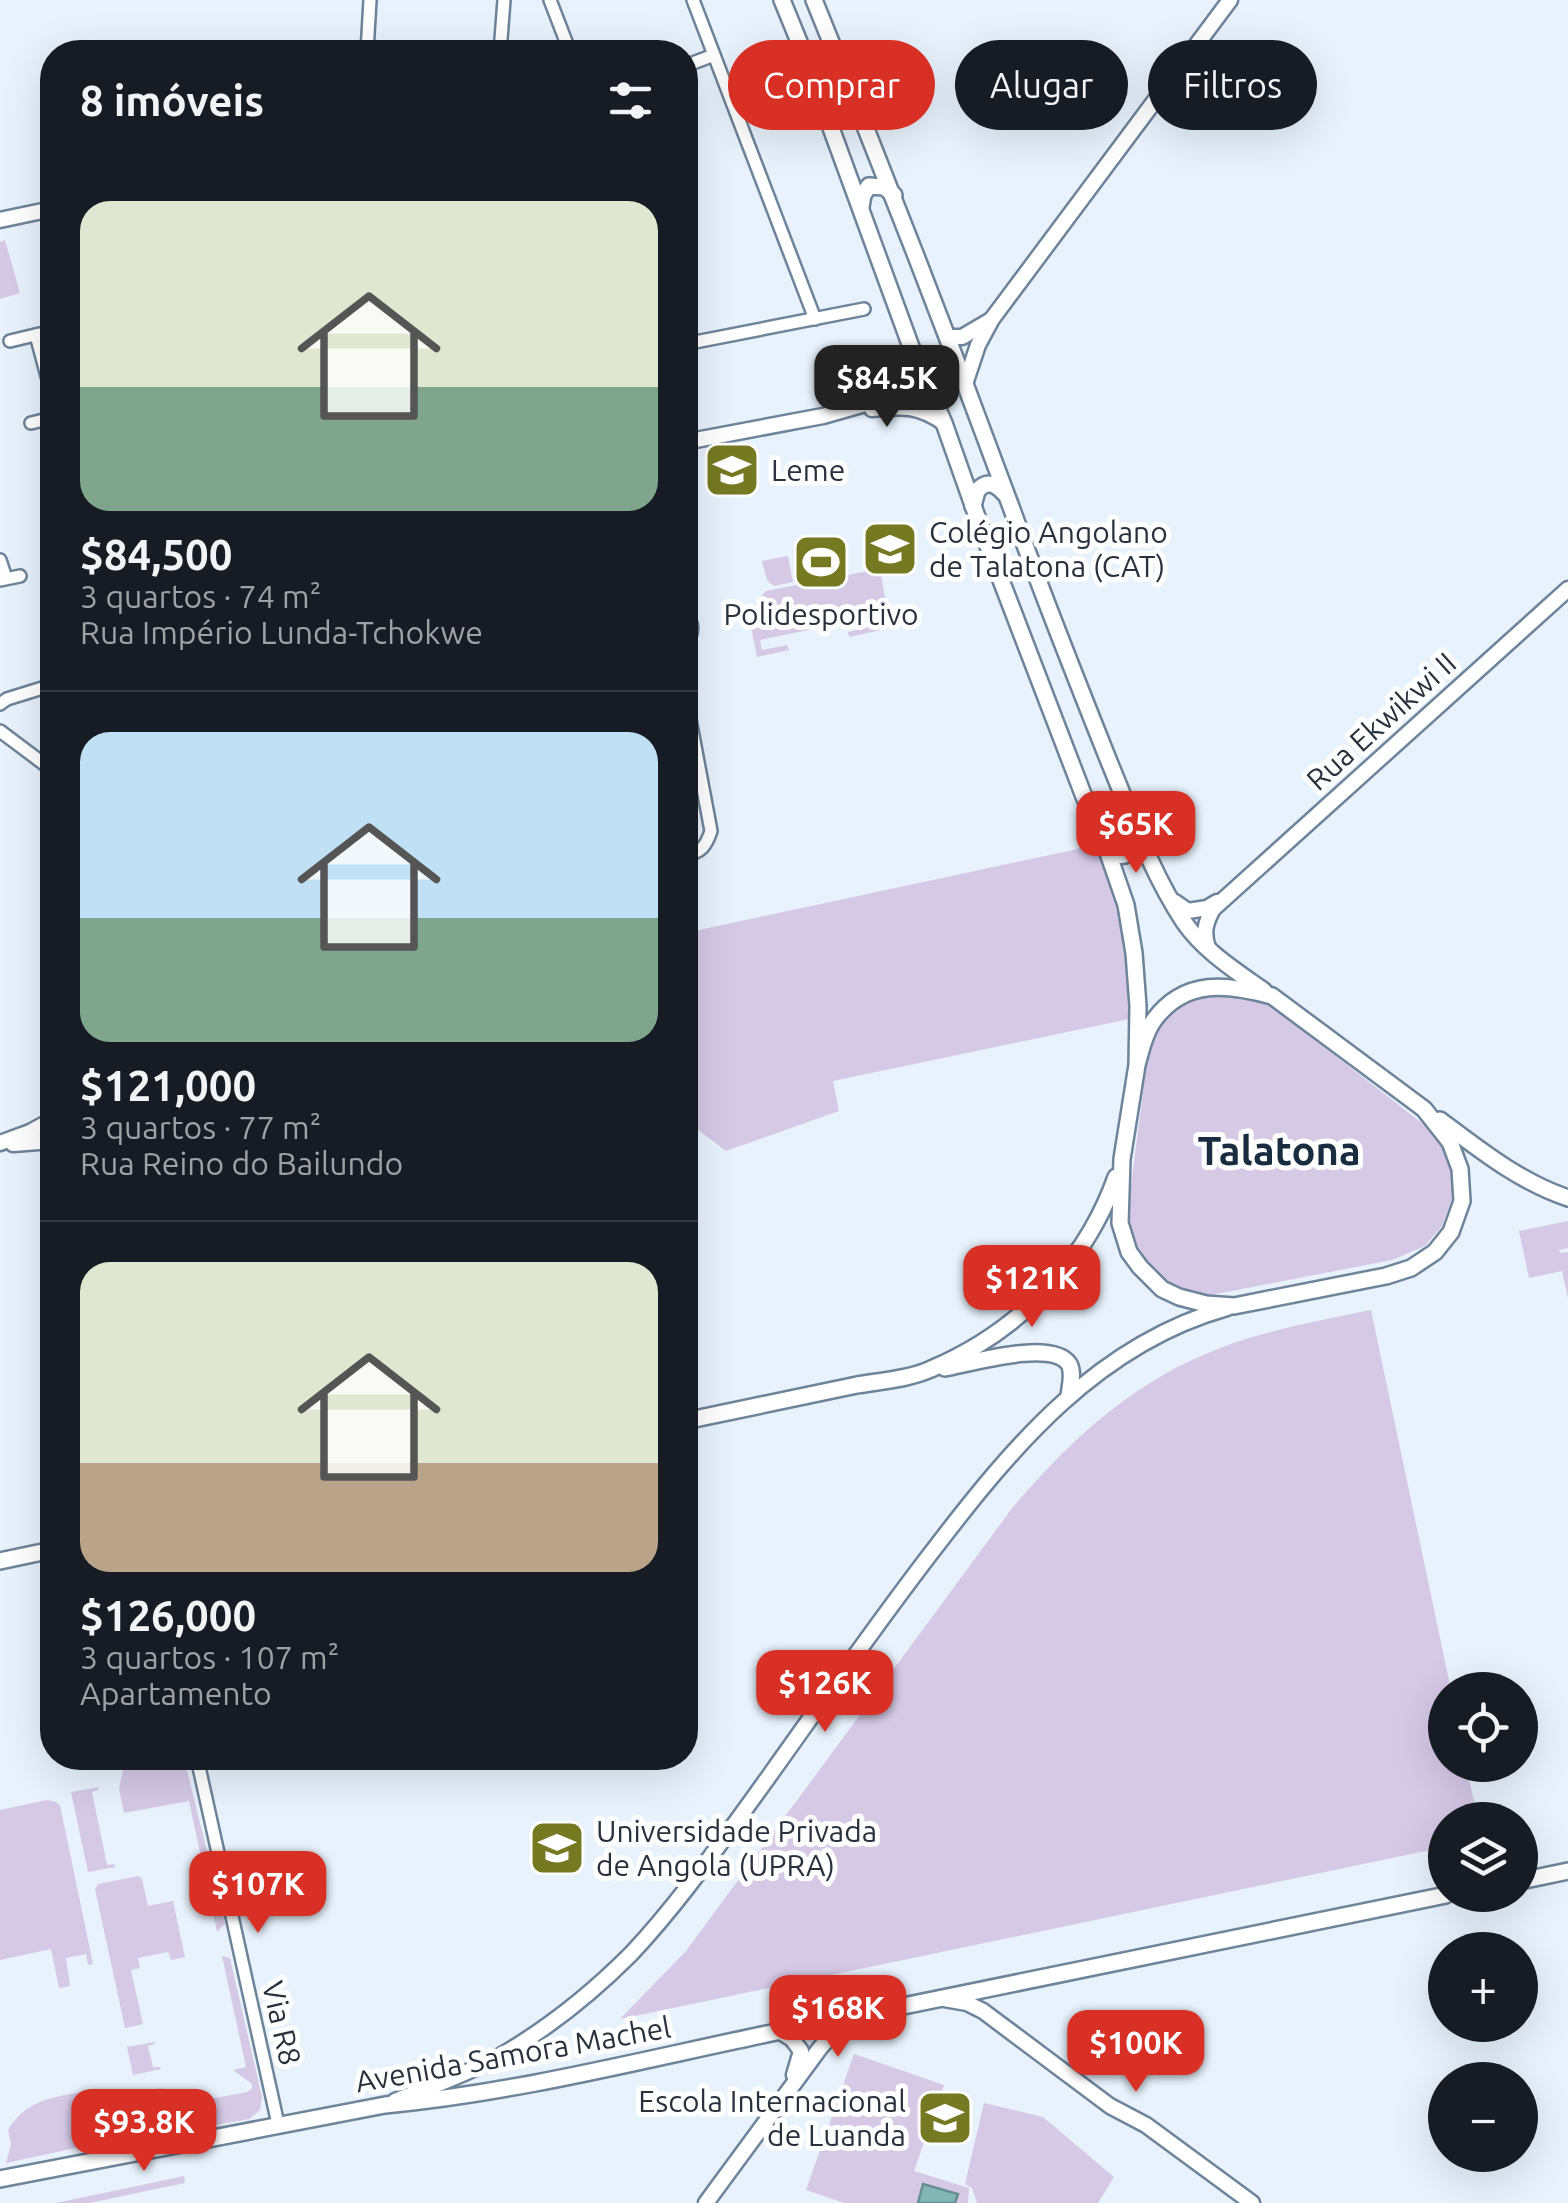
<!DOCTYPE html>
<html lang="pt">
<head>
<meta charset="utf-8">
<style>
	:root { --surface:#171b24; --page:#20242c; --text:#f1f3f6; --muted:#9ea1a6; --line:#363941; --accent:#d93025 }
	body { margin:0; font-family:Ubuntu,sans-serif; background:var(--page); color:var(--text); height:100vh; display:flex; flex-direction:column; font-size:38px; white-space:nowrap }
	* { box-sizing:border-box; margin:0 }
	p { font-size:32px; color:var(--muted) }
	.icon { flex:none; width:55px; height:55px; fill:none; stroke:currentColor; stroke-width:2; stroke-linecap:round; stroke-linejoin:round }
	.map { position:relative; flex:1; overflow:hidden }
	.details { position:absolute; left:40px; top:40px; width:658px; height:1730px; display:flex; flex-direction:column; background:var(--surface); border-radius:40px; box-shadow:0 10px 40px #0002 }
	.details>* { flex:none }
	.top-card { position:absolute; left:728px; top:40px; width:690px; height:90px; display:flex; gap:20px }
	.controls { position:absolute; left:1428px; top:1672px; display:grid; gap:20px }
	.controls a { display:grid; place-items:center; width:110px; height:110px; border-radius:50%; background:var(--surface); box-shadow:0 10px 40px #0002; font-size:50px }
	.price { position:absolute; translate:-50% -85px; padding:0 22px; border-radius:20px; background:var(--accent); color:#fff; font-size:32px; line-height:65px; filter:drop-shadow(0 2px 5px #0008) }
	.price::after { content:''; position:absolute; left:50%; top:60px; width:30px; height:22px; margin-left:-15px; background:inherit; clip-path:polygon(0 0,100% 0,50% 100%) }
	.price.selected { background:#222; color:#fff }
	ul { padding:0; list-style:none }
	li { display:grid; align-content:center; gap:20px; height:530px; padding:0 40px }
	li+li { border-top:2px solid var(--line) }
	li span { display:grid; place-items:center; height:310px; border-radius:30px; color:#555 }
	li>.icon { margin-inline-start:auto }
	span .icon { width:180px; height:180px; fill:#fffc; stroke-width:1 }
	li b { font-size:42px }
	h2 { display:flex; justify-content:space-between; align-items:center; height:120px; padding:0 40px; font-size:42px }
	.chip { padding:0 35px; border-radius:45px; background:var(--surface); box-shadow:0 10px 40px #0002; font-size:35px; line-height:90px }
	.chip.selected { background:var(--accent); color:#fff }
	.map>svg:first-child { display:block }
	.green { fill:#d5c9e6 }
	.water { fill:#81b6b5; stroke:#678e91; stroke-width:2.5 }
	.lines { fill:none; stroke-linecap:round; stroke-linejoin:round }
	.minor-casing { stroke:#6e849a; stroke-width:16 }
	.tertiary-casing { stroke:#6e849a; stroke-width:19 }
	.secondary-casing { stroke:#6e849a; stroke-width:20 }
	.minor { stroke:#fff; stroke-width:11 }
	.tertiary { stroke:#fff; stroke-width:14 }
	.secondary { stroke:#fff; stroke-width:15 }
	.labels { text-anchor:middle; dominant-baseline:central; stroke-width:10; stroke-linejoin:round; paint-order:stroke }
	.poi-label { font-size:30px; fill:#29323c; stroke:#fefefe; text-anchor:start }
	.street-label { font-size:30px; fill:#29323c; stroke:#fefefe }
	.district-label { font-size:40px; font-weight:bold; fill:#1a2d40; stroke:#fefefe }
</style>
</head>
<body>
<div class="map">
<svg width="1568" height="2203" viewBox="0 0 1568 2203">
	<rect width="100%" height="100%" fill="#e8f2fc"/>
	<g class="green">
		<polygon points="5,240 20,293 0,299 0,242"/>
		<polygon points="843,545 848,570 798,579 794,554"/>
		<polygon points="788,556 793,582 774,586 767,580 762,561"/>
		<polygon points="879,562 890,628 849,637 848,632 874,626 873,621 878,619 877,614 872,615 872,617 760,640 762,650 787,645 789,650 757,657 748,612 755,610 756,602 766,591 873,570 873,564"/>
		<polygon points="1090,841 1097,841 1121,912 1130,960 1134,1018 833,1081 839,1111 726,1151 685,1120 685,933 1078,849"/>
		<polygon points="1228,994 1266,1002 1427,1127 1445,1148 1453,1169 1455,1191 1442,1226 1425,1246 1392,1260 1211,1295 1186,1292 1160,1276 1143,1256 1130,1231 1129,1201 1149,1045 1168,1013 1193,997"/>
		<polygon points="1568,1221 1568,1248 1559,1250 1561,1253 1568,1252 1568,1298 1562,1271 1529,1278 1519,1231"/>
		<path d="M1371,1310L1451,1690H1445V1765H1466L1478,1820H1445V1847L620,2019L686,1951L1013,1507C1072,1438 1136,1379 1223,1347C1271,1329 1322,1320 1371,1310Z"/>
		<polygon points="149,1758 184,1758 225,1924 217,1932 189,1801 124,1813 119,1789 124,1765 131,1761"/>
		<polygon points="99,1787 98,1790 92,1792 107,1865 114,1864 115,1867 88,1872 71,1792"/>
		<polygon points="47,1800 56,1802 60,1805 93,1964 88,1965 86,1954 66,1958 70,1986 59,1988 51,1949 0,1960 0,1810"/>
		<polygon points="139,1876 142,1879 148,1906 173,1901 185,1957 171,1960 168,1952 138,1958 140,1968 131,1970 143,2024 125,2028 95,1889 98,1884"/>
		<path d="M222,1956L230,1958L262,2097L260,2110L249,2119L152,2137C142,2126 134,2108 139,2094L142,2092C168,2085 170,2089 193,2102L247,2092L252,2089V2084L233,2070L246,2067Z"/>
		<polygon points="155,2042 155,2044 148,2046 153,2067 160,2067 161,2069 133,2075 127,2047"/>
		<polygon points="854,2054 944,2085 914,2171 969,2188 968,2203 844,2203 806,2190"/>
		<path d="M101,2089L115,2121L112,2140L6,2163L11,2144L8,2130C28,2095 65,2096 101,2089Z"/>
		<polygon points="984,2103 1043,2117 1114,2177 1098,2203 977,2203 972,2188 965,2184"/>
		<polygon points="184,2176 185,2183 89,2203 56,2203"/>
	</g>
	<polygon class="water" points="923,2184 958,2194 955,2203 918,2203"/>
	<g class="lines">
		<g class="minor-casing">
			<g id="minor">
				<polyline points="550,0 570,52"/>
				<polyline points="693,0 815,319"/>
				<polyline points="367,52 370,0"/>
				<polyline points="500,52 504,0"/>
				<polyline points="685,66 714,55"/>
				<polyline points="36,335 52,395"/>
				<polyline points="10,341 52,331"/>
				<polyline points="685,344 864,309"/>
				<polyline points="31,423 52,418"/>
				<polyline points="0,560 6,578"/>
				<polyline points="0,580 20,576"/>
				<path d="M685,613C694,623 694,634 685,643"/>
				<path d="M685,693L711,831C706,846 701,853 685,855"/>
				<polyline points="0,704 7,699 52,685"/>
				<polyline points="0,731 52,770"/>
				<polyline points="197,1758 278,2124"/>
			</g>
		</g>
		<g class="tertiary-casing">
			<g id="tertiary">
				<polyline points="0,220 52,209"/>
				<polyline points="948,337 962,337 991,320"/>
				<polyline points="966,381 978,345 992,319 1230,0"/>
				<path d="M872,409C903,406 918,405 944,423"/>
				<polyline points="685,442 823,416 904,393 914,382 917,375 915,360"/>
				<polyline points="1175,902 1188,911 1207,908 1217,902"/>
				<path d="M1208,948C1203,933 1205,923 1213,909L1568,589"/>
				<polyline points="0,1143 30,1132 52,1120"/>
				<polyline points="13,1144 52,1141"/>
				<polyline points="944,1999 967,2003 983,2011 1110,2106 1146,2125 1252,2203"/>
				<polyline points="779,2031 792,2039 801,2051 794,2075"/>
				<path d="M395,2101C430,2087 467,2074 500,2056C547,2029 593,1992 631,1954C678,1904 717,1848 757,1793C816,1711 873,1628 935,1548C1013,1446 1098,1344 1227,1308"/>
				<polyline points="706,2203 820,2048 835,2031 861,2018"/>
			</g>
		</g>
		<g class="secondary-casing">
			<g id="secondary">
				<path d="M782,0L804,54L914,355L944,423L981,528L1083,794L1107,850L1126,905L1134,953L1138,1006L1137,1065L1122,1159L1120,1223L1129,1252L1140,1267L1162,1289L1179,1297L1206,1304L1234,1306L1386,1276L1411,1268L1435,1252L1451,1232L1462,1201L1460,1169L1450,1142L1424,1109L1272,996C1228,984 1185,978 1154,1020C1145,1033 1141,1050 1137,1065"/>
				<path d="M814,0C888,181 958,362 1025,545C1052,619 1081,691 1110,764C1132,817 1152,874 1184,922C1204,951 1236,971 1264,991"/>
				<polyline points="861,207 863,195 869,186 884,187 894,195"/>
				<path d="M973,506L977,491C987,479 996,484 1005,494"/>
				<path d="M1107,850C1122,861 1135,855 1139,836"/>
				<path d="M1440,1120C1480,1150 1520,1182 1568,1198"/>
				<path d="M945,1368C972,1363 1052,1339 1069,1364C1074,1373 1070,1386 1069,1396"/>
				<path d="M685,1421C742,1409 800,1397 857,1385C881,1381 909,1379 931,1369C1016,1333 1085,1265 1116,1177"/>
				<polyline points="0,1561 52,1550"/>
				<polyline points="1520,1881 1568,1871"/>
				<path d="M0,2179L385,2105C522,2092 653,2057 786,2030C1006,1984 1226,1939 1446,1895"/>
			</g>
		</g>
		<use href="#minor" class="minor"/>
		<use href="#tertiary" class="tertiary"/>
		<use href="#secondary" class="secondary"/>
	</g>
	<defs>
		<g id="school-square" transform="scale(2.875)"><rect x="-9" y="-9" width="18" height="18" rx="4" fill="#757921" stroke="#fefefe"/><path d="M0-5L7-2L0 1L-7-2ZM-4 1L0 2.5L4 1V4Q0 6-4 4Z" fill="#fff"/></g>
		<g id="university-square" transform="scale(2.875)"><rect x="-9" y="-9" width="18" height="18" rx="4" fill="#757921" stroke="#fefefe"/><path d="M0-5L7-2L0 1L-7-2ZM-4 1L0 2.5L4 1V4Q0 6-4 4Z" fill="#fff"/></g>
		<g id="stadium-square" transform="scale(2.875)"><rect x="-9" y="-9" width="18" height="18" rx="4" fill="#757921" stroke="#fefefe"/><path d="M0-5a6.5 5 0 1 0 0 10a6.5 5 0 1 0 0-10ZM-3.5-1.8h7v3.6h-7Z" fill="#fff"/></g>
	</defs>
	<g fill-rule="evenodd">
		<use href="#school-square" x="732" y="470"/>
		<use href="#university-square" x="890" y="549"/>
		<use href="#stadium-square" x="821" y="562"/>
		<use href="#university-square" x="557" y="1848"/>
		<use href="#school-square" x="945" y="2118"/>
	</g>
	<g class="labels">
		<g class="poi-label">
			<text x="771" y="470">Leme</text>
			<text x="929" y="532">Colégio Angolano<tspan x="929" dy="34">de Talatona (CAT)</tspan></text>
			<text x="821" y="614" text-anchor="middle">Polidesportivo</text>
			<text x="596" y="1831">Universidade Privada<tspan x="596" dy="34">de Angola (UPRA)</tspan></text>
			<text x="906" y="2101" text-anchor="end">Escola Internacional<tspan x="906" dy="34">de Luanda</tspan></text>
		</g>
		<g class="street-label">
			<text transform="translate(1381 721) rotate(-42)">Rua Ekwikwi II</text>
			<text transform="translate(282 2023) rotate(77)">Via R8</text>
			<text transform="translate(513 2054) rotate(-10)">Avenida Samora Machel</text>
		</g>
		<g class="district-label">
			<text x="1279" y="1150">Talatona</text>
		</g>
	</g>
</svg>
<div class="controls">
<a><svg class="icon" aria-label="locate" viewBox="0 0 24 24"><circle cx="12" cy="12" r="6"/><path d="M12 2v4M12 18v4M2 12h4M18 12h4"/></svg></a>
<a><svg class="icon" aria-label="layers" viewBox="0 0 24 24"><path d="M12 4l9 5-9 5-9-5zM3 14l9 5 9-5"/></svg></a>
<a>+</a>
<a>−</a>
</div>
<b class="price selected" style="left:887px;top:430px">$84.5K</b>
<b class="price" style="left:1136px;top:876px">$65K</b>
<b class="price" style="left:1032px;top:1330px">$121K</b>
<b class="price" style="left:825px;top:1735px">$126K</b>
<b class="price" style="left:258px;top:1936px">$107K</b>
<b class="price" style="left:838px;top:2060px">$168K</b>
<b class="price" style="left:1136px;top:2095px">$100K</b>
<b class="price" style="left:144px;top:2174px">$93.8K</b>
<div class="top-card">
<a class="chip selected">Comprar</a>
<a class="chip">Alugar</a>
<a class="chip">Filtros</a>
</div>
<section class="details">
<h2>8 imóveis<svg class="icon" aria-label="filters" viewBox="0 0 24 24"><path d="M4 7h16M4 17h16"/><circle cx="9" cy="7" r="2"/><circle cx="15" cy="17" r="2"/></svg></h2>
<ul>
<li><span style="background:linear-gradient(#dfe7d0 60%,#7fa58c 0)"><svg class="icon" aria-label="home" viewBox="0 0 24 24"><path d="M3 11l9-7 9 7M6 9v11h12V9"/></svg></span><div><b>$84,500</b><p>3 quartos · 74 m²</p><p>Rua Império Lunda-Tchokwe</p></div></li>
<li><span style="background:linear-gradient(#bfe0f5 60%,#7fa58c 0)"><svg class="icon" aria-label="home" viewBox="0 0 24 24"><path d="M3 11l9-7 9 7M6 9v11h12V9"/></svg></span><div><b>$121,000</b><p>3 quartos · 77 m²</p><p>Rua Reino do Bailundo</p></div></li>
<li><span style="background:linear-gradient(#dfe7d0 65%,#b9a48a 0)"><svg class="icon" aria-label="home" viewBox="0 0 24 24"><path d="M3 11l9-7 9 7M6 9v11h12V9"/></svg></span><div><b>$126,000</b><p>3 quartos · 107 m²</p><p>Apartamento</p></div></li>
</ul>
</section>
</div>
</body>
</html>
